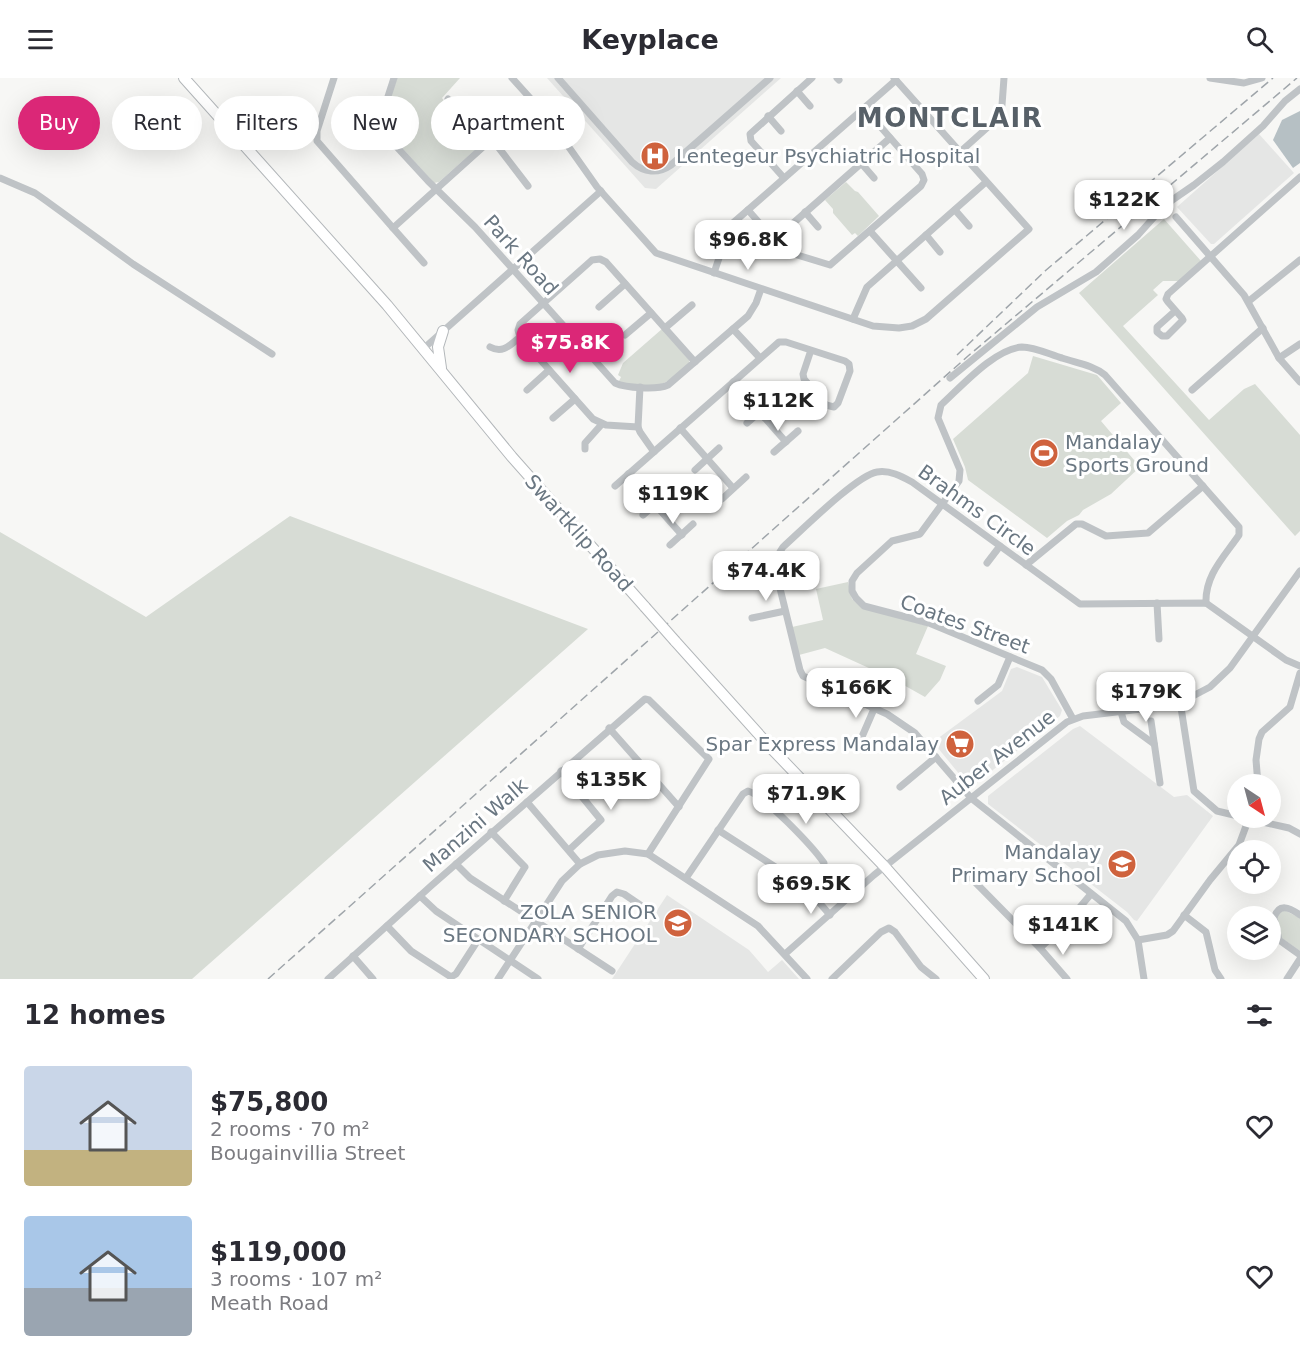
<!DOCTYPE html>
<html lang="en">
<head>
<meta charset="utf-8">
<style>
	:root { --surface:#fff; --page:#f2f2f3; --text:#2b2b33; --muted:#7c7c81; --accent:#db2777 }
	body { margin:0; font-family:"DejaVu Sans",sans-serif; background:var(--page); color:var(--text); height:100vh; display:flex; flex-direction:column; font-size:22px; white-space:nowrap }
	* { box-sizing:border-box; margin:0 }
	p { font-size:20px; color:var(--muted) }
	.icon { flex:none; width:33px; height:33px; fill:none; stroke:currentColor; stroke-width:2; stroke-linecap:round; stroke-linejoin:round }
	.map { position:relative; height:901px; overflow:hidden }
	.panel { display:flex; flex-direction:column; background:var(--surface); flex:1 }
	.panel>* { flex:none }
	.top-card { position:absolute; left:18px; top:18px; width:600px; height:54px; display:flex; gap:12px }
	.needle { width:39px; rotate:144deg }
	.buttons { position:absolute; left:1227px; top:696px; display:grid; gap:12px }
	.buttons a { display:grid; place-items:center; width:54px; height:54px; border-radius:50%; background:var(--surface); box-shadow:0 6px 24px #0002; font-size:30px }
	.price { position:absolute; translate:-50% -51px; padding:0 14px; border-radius:12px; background:#fff; color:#222; font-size:20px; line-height:39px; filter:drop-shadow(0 2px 3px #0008) }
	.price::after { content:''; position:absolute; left:50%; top:36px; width:18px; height:14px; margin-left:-9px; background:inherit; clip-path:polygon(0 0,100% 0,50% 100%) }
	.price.selected { background:var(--accent); color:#fff }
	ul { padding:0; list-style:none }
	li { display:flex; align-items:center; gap:18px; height:150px; padding:0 24px }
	li span { display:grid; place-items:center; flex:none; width:168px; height:120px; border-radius:6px; color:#555 }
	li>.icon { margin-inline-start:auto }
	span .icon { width:72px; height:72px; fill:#fffc; stroke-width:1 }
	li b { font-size:26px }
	h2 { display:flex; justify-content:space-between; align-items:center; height:72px; padding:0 24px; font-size:26px }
	.chip { padding:0 21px; border-radius:27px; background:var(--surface); box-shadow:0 6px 24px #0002; font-size:21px; line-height:54px }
	.chip.selected { background:var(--accent); color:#fff }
	header { display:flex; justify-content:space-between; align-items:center; height:78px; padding:0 24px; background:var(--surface); font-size:27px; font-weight:700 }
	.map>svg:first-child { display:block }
	.built { fill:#e5e6e5 }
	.green { fill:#d7dcd5 }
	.water { fill:#b6c0c4 }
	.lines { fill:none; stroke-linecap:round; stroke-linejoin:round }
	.primary-casing { stroke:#b3b7ba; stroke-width:12 }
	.street { stroke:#bfc3c6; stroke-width:7 }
	.primary { stroke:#fff; stroke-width:10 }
	.rail { stroke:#9fa5aa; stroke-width:1.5; stroke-dasharray:9 4.5; stroke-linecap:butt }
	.primary-bridge-casing { stroke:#b3b7ba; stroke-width:12; stroke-linecap:butt }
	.primary-bridge { stroke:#fff; stroke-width:10 }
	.labels { text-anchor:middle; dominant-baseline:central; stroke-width:6; stroke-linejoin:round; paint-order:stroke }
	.poi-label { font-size:20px; fill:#6a7782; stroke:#fff; text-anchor:end }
	.street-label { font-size:20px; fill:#6a7782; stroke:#fff }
	.district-label { font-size:26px; font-weight:bold; letter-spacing:1.5px; fill:#576068; stroke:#fff }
</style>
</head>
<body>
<header><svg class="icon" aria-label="menu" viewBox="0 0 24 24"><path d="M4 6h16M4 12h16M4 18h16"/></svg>Keyplace<svg class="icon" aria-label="search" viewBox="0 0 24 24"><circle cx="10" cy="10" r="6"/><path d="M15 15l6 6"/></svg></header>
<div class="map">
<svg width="1300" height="901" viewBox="0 0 1300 901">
	<rect width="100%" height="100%" fill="#f7f7f5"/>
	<g class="built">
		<polygon points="547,0 781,0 656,111 645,110"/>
		<polygon points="1259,56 1294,95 1214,166 1211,166 1177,129"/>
		<polygon points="1017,589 1042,599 1062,632 1060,638 973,708 969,708 933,664 1002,613 1011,591"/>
		<polygon points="1080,648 1174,719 1187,717 1213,738 1137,843 1134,842 1127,834 988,726 988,718 1073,651"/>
		<polygon points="667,817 749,872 768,894 782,882 799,901 612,901"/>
	</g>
	<g class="green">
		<polygon points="397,0 460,0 442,20 451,31 456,32 485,58 485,63 439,104 434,105 385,51 384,39"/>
		<polygon points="846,104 855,113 858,114 879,138 858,158 855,155 852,157 833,135 833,131 825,122"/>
		<polygon points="1164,141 1201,183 1179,203 1163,203 1153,212 1158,217 1123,248 1209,342 1244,311 1255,306 1300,357 1300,453 1295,458 1079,215"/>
		<path d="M662,251L689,282V286C658,314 658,308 618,305L621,299L618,297L623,285Z"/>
		<polygon points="1033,278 1097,297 1121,325 1101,343 1140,389 1111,416 1083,432 1079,437 1067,443 1047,460 968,402 965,389 953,361 1028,295"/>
		<polygon points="290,438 588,551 192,901 0,901 0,454 146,539"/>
		<polygon points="848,504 852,521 862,530 928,548 916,576 946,588 940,602 925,619 893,601 825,570 799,577 792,549 823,542 816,511"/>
		<polygon points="1284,832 1300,840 1300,873 1280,859 1277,837"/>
	</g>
	<polygon class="water" points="1300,33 1300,85 1293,90 1273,62 1282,42"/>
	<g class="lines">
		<g class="primary-casing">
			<g id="primary">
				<polyline points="184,0 387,227 512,379 645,529"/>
				<polyline points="441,290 438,269 443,253"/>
				<polyline points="675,563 772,671 885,789 984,901"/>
			</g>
		</g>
		<g class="street">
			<polyline points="334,0 317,53 317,63 393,150 492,61"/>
			<path d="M394,0L381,40L383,54L428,103L475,149L615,305C626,310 657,312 668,307L748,238L756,225L761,211"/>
			<polyline points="512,0 549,41 597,109 656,175 873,248 899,250 912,248 926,241 1029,151 894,0"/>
			<path d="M558,0L632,84C644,95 658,96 671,87L770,0"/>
			<polyline points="837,0 839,2"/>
			<polyline points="1210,0 1244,5 1262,0"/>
			<polyline points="797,13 810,28"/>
			<polyline points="448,21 492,61 528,108"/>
			<polyline points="768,38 781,53"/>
			<polyline points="960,74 998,40 1002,27 1004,0"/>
			<polyline points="861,85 874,100"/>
			<polyline points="0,100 35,115 45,122 133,186 272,276"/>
			<polyline points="784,100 751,63 750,56 812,0"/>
			<polyline points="748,132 784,173 830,187 921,108 924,102 922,96 864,30"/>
			<polyline points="955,132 969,148"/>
			<polyline points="805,134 818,149"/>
			<polyline points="1176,139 1244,217 1279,280 1300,304"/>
			<polyline points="393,150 424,185"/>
			<polyline points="870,153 921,210"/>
			<polyline points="926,157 940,174"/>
			<polyline points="774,162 890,60"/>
			<polyline points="714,195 728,153 733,145 896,2"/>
			<polyline points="1249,223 1300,182"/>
			<polyline points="599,229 625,206"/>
			<polyline points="1175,233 1157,249 1157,254 1162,258 1167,258 1183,242 1182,240 1168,224 1166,221 1168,216 1300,99"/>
			<polyline points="853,241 867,209 986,104"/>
			<polyline points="665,250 692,227"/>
			<polyline points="733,251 760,280"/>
			<polyline points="625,257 651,235"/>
			<path d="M490,269C503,276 510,267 520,259"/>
			<polyline points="423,271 601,113"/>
			<polyline points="1279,280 1300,266"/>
			<polyline points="950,300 1037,229 1096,194 1138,157 1165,127 1194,107 1223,84 1263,48 1285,23 1300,11"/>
			<polyline points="733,304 786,364"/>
			<polyline points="640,309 638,349 640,354 654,374"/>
			<polyline points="527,312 549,292"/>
			<polyline points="1192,312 1263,250"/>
			<polyline points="553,340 575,321"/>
			<polyline points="747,345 772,323"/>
			<polyline points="638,349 606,347 593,341 520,259 518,252 520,246 592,182 600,181 606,184 695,284"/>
			<polyline points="680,350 733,410"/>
			<polyline points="585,371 585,365 602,346"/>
			<polyline points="774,374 798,353"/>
			<polyline points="695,392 719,370"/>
			<polyline points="628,396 682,457"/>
			<polyline points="615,408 779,264 786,264 845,283 849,286 850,293 838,325 834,329 826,327 804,301 803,296 811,272"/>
			<polyline points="722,421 746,399"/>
			<polyline points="643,437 666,417"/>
			<polyline points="670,467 693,446"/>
			<polyline points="987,485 1000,468"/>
			<polyline points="1026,487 1076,446 1082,446 1106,458 1148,455 1203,408"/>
			<polyline points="1157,525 1159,561"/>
			<polyline points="752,540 785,533"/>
			<polyline points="978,623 998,607 1010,579"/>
			<polyline points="1180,623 1194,713 1217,733 1238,738"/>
			<polyline points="1121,634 1124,644 1154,666"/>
			<path d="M1073,641L1051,601L1042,592L929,545L864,528L856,520L852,513V503L857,495L892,463L920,456L959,403L960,392L938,340L941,327C961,309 994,271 1022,269C1035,269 1051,277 1062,280C1077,285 1093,287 1105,297L1239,449V457C1224,479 1205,497 1206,525"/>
			<polyline points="1151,643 1160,705"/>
			<polyline points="609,650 679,729"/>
			<polyline points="861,661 874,631"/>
			<polyline points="561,693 601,742 569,772"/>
			<polyline points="1258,706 1256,682 1259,661 1262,654 1290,629 1300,595"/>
			<polyline points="900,709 936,679"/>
			<polyline points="527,724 580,786"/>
			<polyline points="1244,740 1289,750 1300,756"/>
			<polyline points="718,752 805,808 830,837"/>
			<polyline points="491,754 525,789 504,823"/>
			<polyline points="456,786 470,800 612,893"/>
			<path d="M686,800L743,716L748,713C765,718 813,769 824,785L822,793L805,808"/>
			<polyline points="971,800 1040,870 1067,901"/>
			<polyline points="420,818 436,833 538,901"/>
			<polyline points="1184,837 1206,854 1215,892 1221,901"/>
			<path d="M1300,837C1290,830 1279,824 1274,840L1279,862L1300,877"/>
			<polyline points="387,848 411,873 451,899 456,896 478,862"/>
			<polyline points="1138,862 1167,857 1173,853 1210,802 1239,767 1249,740"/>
			<polyline points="1040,870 1064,848 1091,816"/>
			<polyline points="578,871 612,818 617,814 624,816 652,835"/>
			<polyline points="785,876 874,797 1067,644 1083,638 1166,628 1191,619 1210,609 1230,590 1300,493"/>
			<polyline points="353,878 373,901"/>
			<polyline points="328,901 432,807 645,621 649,622 709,681 648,776"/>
			<polyline points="498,901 562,803 580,786 598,777 625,773 648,776 758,848 807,901"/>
			<polyline points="832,901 881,854 889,850 895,854 921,889 936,901"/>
			<path d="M1144,901L1138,862L1126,843L971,720L915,655L887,636L803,598L800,592L776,494C775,484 777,477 783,469C801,453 857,397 877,394C890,392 901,398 912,404L1080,526L1206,525L1286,582L1300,588"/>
			<polyline points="1287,901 1300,881"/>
		</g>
		<use href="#primary" class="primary"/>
		<g class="rail">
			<polyline points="957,277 1045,193 1273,0"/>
			<polyline points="268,901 968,278 1297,0"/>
		</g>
		<g class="primary-bridge-casing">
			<polyline id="primary-bridge" points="645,529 675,563"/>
		</g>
		<use href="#primary-bridge" class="primary-bridge"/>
	</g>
	<defs>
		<g id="hospital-disc" transform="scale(1.5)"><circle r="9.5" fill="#cf623d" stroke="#fff"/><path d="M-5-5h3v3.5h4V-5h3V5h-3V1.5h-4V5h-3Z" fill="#fff"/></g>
		<g id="stadium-disc" transform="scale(1.5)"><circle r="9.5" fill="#cf623d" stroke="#fff"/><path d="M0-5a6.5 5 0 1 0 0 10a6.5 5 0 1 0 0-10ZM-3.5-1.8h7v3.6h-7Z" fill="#fff"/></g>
		<g id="supermarket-disc" transform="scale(1.5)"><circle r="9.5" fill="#cf623d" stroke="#fff"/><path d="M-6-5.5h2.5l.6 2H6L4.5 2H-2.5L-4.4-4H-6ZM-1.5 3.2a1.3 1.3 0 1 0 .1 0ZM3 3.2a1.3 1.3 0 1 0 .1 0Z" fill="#fff"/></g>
		<g id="school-disc" transform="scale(1.5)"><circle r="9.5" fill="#cf623d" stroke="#fff"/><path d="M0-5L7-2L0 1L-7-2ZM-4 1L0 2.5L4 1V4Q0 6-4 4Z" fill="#fff"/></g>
	</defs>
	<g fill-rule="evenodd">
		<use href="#hospital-disc" x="655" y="78"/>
		<use href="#stadium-disc" x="1044" y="375"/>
		<use href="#supermarket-disc" x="960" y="666"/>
		<use href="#school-disc" x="1122" y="786"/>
		<use href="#school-disc" x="678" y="845"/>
	</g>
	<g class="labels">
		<g class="poi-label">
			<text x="676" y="78" text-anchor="start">Lentegeur Psychiatric Hospital</text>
			<text x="1065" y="364" text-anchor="start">Mandalay<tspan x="1065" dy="23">Sports Ground</tspan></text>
			<text x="939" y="666">Spar Express Mandalay</text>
			<text x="1101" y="774">Mandalay<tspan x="1101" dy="23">Primary School</tspan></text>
			<text x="657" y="834">ZOLA SENIOR<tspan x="657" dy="23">SECONDARY SCHOOL</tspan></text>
		</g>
		<g class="street-label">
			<text transform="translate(521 177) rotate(48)">Park Road</text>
			<text transform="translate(977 432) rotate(36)">Brahms Circle</text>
			<text transform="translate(579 455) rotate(48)">Swartklip Road</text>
			<text transform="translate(965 546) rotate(20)">Coates Street</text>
			<text transform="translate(997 679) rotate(-38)">Auber Avenue</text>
			<text transform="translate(475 747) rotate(-41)">Manzini Walk</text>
		</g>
		<g class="district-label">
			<text x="950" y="40">MONTCLAIR</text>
		</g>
	</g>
</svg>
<div class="buttons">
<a><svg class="needle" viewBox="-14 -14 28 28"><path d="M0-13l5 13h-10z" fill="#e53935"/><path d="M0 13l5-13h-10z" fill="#7c7c81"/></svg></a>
<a><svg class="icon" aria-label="locate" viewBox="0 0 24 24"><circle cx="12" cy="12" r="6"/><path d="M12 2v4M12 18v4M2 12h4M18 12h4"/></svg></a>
<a><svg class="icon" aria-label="layers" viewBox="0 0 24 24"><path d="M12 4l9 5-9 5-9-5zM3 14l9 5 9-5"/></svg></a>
</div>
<b class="price" style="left:1124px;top:153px">$122K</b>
<b class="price" style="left:748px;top:193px">$96.8K</b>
<b class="price selected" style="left:570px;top:296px">$75.8K</b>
<b class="price" style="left:778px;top:354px">$112K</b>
<b class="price" style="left:673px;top:447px">$119K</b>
<b class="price" style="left:766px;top:524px">$74.4K</b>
<b class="price" style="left:856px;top:641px">$166K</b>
<b class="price" style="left:1146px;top:645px">$179K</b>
<b class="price" style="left:611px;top:733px">$135K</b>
<b class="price" style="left:806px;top:747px">$71.9K</b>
<b class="price" style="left:811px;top:837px">$69.5K</b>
<b class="price" style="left:1063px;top:878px">$141K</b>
<div class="top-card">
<a class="chip selected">Buy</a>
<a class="chip">Rent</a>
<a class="chip">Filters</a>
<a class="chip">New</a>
<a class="chip">Apartment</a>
</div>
</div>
<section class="panel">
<h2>12 homes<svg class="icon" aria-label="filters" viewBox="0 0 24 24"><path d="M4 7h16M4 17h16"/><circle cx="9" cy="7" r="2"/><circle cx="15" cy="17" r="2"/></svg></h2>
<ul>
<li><span style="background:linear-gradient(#c9d6e8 70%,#c2b280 0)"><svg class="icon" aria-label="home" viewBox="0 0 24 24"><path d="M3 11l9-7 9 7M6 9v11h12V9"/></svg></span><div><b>$75,800</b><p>2 rooms · 70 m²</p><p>Bougainvillia Street</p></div><svg class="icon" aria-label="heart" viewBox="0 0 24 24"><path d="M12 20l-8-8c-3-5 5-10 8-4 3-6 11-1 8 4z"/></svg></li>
<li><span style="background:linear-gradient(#a9c7e8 60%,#9aa5b1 0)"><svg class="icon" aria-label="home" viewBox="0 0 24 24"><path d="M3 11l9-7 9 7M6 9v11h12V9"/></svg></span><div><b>$119,000</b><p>3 rooms · 107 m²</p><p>Meath Road</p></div><svg class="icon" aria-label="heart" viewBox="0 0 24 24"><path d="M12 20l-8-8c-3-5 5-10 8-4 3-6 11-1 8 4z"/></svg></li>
</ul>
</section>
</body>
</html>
